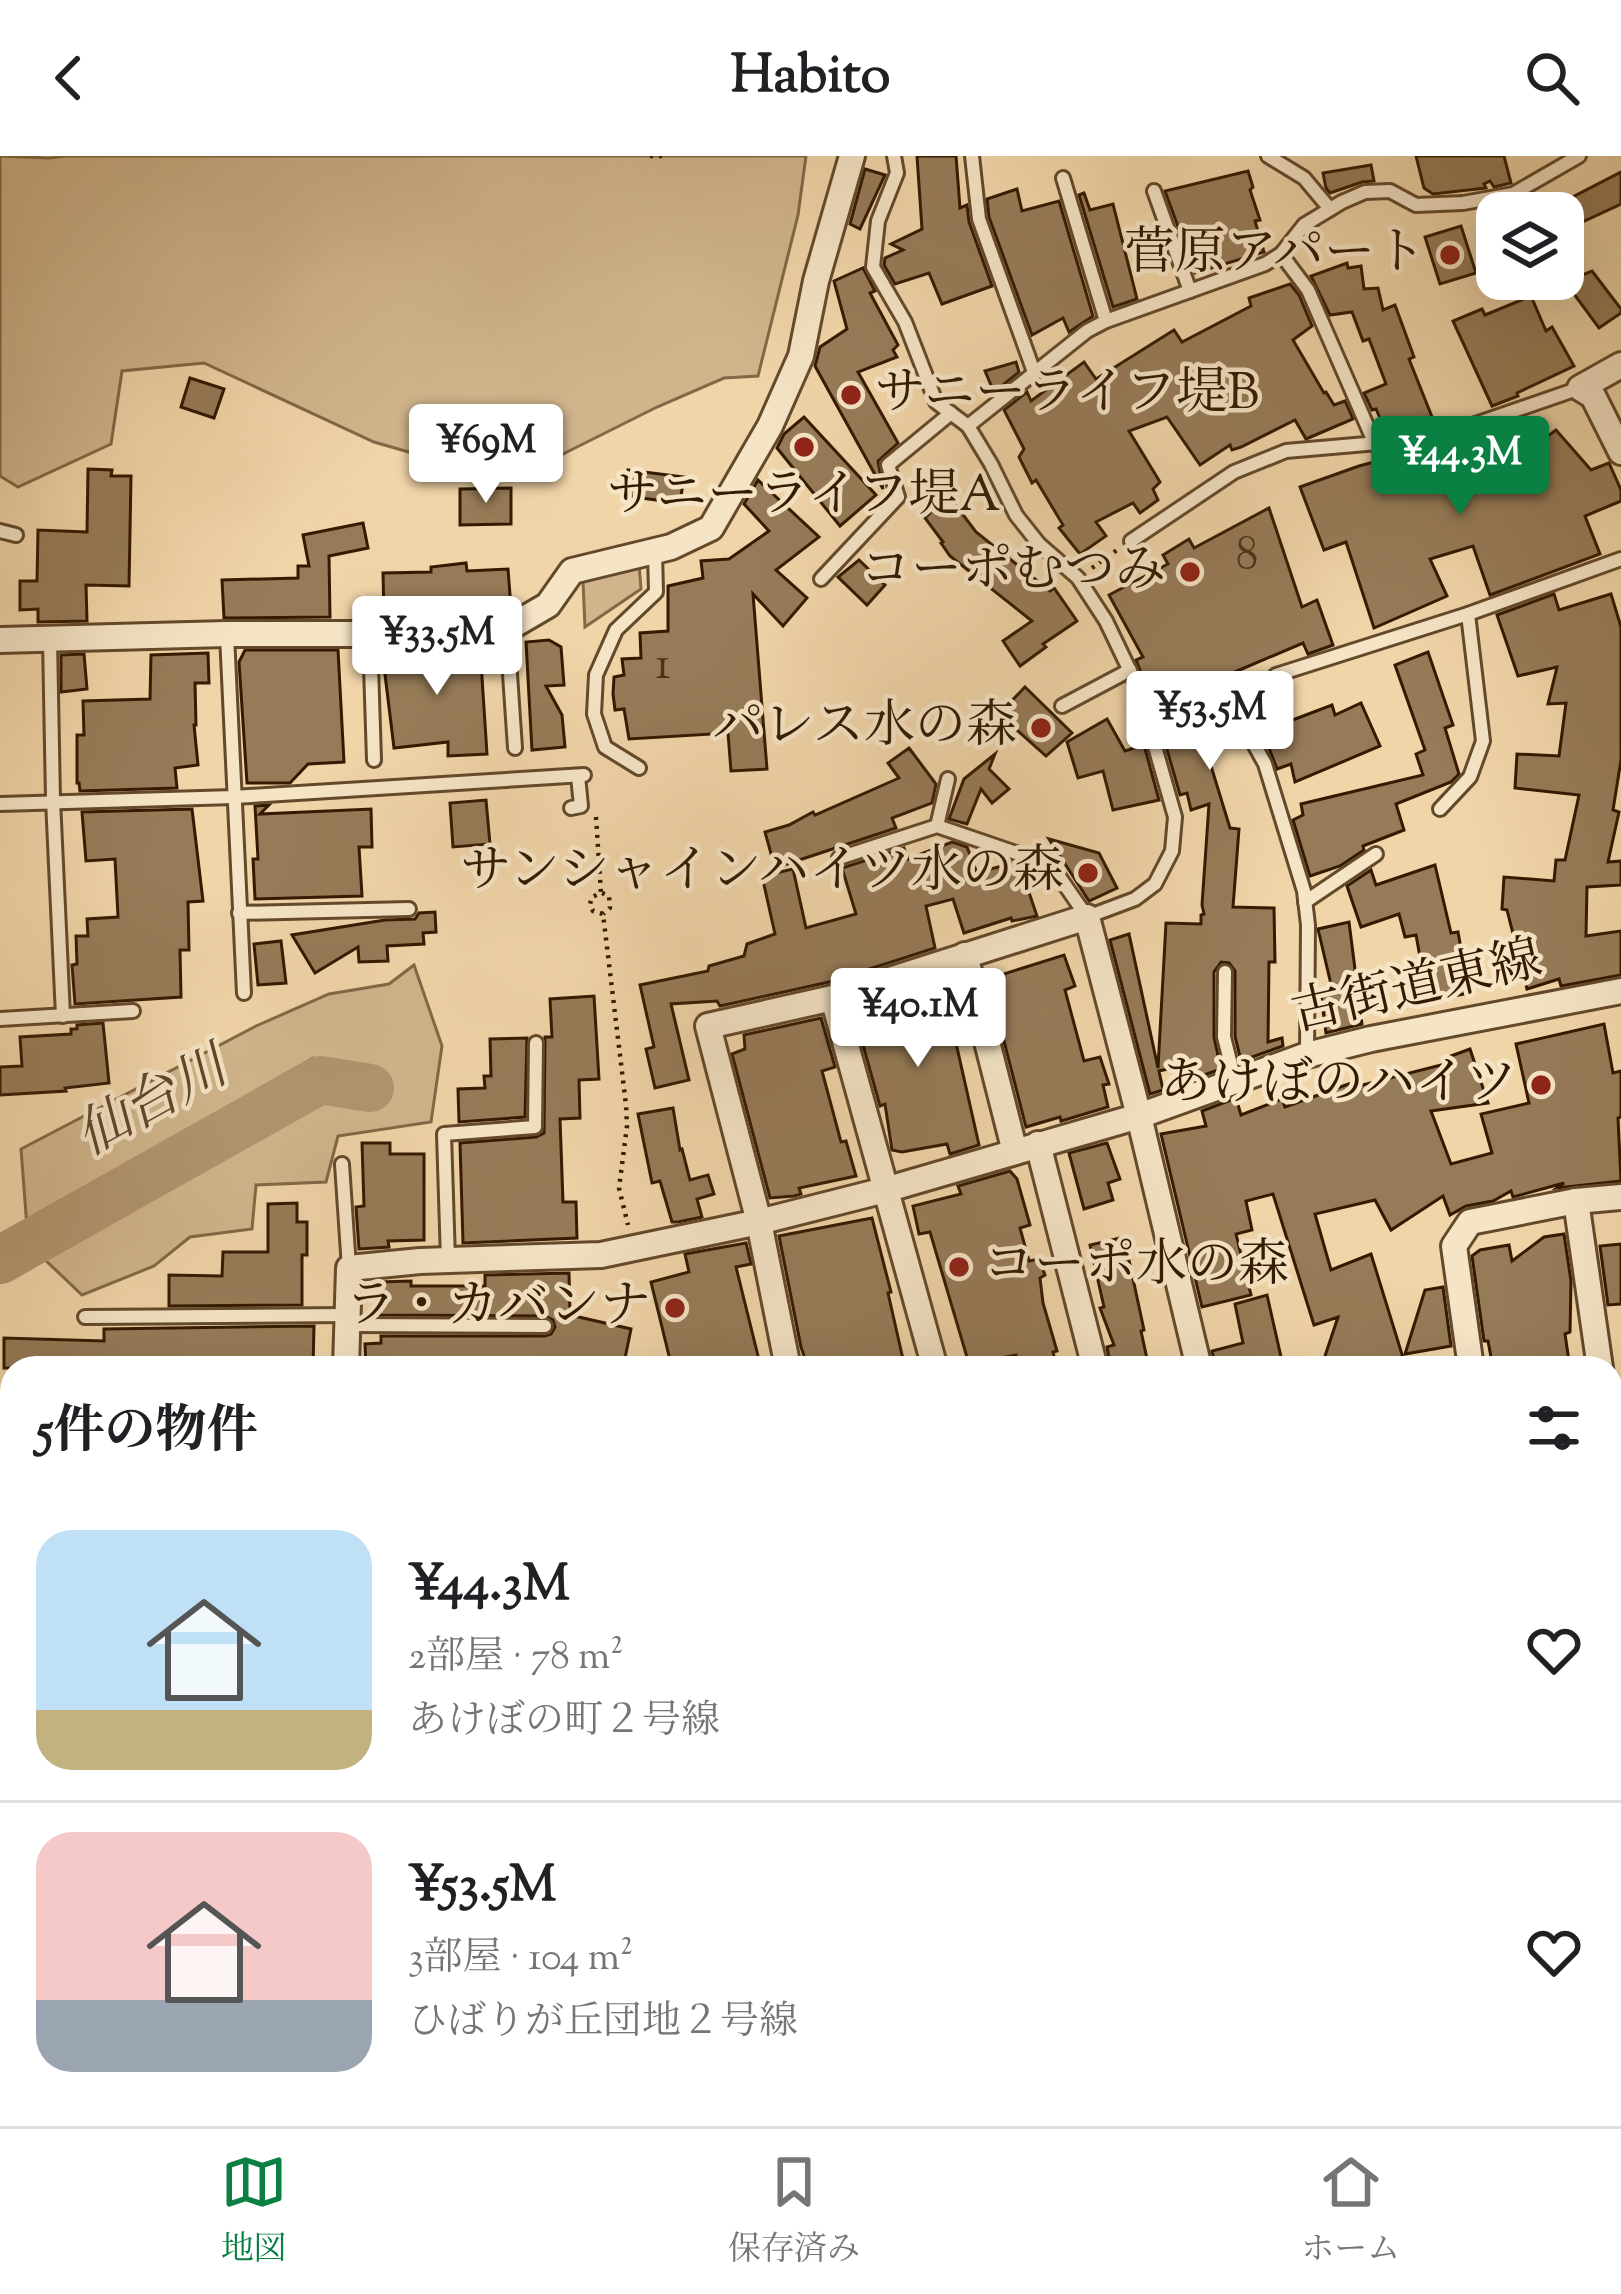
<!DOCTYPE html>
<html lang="ja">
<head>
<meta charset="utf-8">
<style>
	:root { --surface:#fff; --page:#f2f2f2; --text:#202124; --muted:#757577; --line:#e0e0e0; --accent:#0b8043 }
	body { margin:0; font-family:"Sorts Mill Goudy","Noto Serif JP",serif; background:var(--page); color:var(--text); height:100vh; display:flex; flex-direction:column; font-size:45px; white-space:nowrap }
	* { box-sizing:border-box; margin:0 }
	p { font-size:39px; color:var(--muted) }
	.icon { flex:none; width:66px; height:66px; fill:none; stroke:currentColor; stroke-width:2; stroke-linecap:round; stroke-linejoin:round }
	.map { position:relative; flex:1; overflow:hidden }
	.drawer { position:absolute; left:0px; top:1200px; width:1623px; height:771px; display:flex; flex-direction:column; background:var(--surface); border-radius:36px 36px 0 0; box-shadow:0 12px 48px #0002 }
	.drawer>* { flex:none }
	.buttons { position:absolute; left:1476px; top:36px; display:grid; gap:24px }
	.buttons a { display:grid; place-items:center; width:108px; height:108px; border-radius:24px; background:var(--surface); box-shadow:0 12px 48px #0002; font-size:60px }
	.price { position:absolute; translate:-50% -102px; padding:0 27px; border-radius:12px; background:#fff; color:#222; font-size:39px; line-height:78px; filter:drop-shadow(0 3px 6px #0008) }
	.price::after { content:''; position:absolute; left:50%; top:72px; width:36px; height:27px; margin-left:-18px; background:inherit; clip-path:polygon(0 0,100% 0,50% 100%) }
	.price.active { background:var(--accent); color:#fff }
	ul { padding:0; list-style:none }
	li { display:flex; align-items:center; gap:36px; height:300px; padding:0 36px }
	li+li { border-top:3px solid var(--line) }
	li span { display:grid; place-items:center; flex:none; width:336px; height:240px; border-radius:36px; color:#555 }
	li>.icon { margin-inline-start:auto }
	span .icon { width:144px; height:144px; fill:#fffc; stroke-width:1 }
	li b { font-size:51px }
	h2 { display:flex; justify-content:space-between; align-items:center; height:144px; padding:0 36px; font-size:51px }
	header { display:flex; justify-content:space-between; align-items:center; height:156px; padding:0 36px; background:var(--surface); font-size:54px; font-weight:700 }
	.tabs { display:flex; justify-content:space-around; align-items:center; height:168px; border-top:3px solid var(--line); background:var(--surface); font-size:33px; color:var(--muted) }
	.tabs a { display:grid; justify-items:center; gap:6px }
	.tabs .active { color:var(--accent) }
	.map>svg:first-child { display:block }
	.green { fill:#d0b58c; stroke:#826846; stroke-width:3 }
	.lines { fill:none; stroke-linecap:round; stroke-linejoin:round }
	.river { stroke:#b0956f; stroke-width:48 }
	.building { fill:#967b58; stroke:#341a01; stroke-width:3 }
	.lane-casing { stroke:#63492b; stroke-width:18 }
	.street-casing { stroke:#63492b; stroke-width:30 }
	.path { stroke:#341a01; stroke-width:4.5; stroke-dasharray:3 6; stroke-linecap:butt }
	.lane { stroke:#f5e4c6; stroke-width:12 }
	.street { stroke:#f5e4c6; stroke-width:24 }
	.poi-dot { fill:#8f2418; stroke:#f5e4c6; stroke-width:4.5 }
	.labels { text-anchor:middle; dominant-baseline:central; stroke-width:9; stroke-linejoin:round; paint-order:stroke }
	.number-label { font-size:45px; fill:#4c3217 }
	.poi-label { font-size:51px; fill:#341a01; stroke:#f5e4c6; text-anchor:end }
	.street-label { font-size:51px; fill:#341a01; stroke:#f5e4c6 }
	.water-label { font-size:54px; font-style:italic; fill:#5f4528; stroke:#f5e4c6 }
</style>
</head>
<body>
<header><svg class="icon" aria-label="back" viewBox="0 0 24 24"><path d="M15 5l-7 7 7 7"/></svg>Habito<svg class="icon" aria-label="search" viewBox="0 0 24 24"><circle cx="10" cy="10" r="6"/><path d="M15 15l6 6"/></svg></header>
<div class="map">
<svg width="1621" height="1970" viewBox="0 0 1621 1970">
	<rect width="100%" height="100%" fill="#f0d5a8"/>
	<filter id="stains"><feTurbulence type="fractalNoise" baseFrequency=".00167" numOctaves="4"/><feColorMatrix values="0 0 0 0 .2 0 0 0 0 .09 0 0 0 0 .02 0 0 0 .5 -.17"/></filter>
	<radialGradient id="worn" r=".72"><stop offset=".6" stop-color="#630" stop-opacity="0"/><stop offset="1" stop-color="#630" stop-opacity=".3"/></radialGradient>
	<g class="green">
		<polygon points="0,0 49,2 66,0 806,0 798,59 758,220 724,222 657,251 509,325 374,286 204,207 122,215 111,288 18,331 0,320"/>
		<polygon points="639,408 641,433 585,471 583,426 608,415"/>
		<polygon points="414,809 442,890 431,966 338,980 326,1026 256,1029 252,1073 190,1081 154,1110 82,1139 40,1099 331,943 368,948 379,915 313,902 27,1071 21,993 256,870 329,838 389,828"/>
		<polygon points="0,1693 12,1693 12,1959 98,1959 101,1970 0,1970"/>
	</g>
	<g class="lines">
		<polyline class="river" points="0,1104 320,924 370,932"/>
	</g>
	<g class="building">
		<polygon points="917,0 956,0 960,52 967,49 969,66 992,130 942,148 929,117 895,128 884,109 885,102 903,94 891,88 922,73"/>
		<polygon points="1416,0 1504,0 1511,27 1494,31 1490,25 1484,28 1486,32 1433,38 1424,32"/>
		<polygon points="1371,9 1374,25 1362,26 1330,37 1326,32 1323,17"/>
		<polygon points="865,13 885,19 860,73 850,68"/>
		<polygon points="1248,15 1253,31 1250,34 1260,64 1255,65 1264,96 1195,117 1165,35"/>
		<polygon points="1621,16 1621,48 1563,75 1563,46"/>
		<polygon points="1017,33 1022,55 1059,45 1093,160 1069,176 1063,162 1032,179 989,61 987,43"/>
		<polygon points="1084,37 1090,54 1113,48 1137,143 1113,151 1079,39"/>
		<polygon points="1461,70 1476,117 1440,128 1425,81"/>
		<polygon points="1347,107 1348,112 1361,110 1364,133 1378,132 1383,154 1395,149 1414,201 1409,203 1436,271 1386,276 1376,253 1372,254 1364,237 1386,228 1369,183 1363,185 1352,156 1330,159 1311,120"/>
		<polygon points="863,112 875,135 870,137 898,189 893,194 897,201 858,216 898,287 878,305 883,333 815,210 820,191 847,173 834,125"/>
		<polygon points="1592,115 1621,153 1621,157 1599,172 1565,126"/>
		<polygon points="1290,128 1299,139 1312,170 1293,184 1324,237 1326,236 1334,249 1345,245 1353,263 1306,283 1295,264 1241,291 1232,294 1230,289 1200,309 1167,261 1129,275 1160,326 1153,333 1158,344 1140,357 1133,347 1096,366 1106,380 1080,398 1059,372 1063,369 1036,324 1032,327 1019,301 1024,293 1004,254 1027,236 1031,245 1084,206 1096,223 1174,174 1182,186 1251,150 1249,142"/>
		<polygon points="1531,140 1546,175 1552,171 1574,210 1517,237 1518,240 1492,250 1453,165 1482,153 1485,159"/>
		<polygon points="1016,206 1019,216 994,236 985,215"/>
		<polygon points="190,222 224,233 214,262 181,251"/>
		<polygon points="804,261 876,339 840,370 777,292 784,278"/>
		<polygon points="1556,274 1591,314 1609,307 1621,334 1621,345 1585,360 1600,398 1490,439 1473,390 1430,403 1447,440 1374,472 1346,386 1324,394 1300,331 1359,310 1397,300 1395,296 1436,292 1461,284 1470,311 1510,296 1514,305"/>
		<polygon points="88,313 112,314 111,320 131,320 129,430 86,429 87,465 38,466 38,453 20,454 20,425 37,425 38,374 87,376"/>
		<polygon points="628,314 684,321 680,347 625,340"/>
		<polygon points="758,324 819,381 776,414 807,442 783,470 753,438 767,613 731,615 728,577 629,583 624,553 615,554 613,538 614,521 624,519 622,503 641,502 640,477 668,475 668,430 703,422 701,405 729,403 769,375 744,348"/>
		<polygon points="942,331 976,376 1050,435 1054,432 1077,465 1043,488 1046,491 1020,510 1003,485 1032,465 950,400 941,387 943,386 925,362 930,357 924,347"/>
		<polygon points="511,332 511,368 460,369 460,333"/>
		<polygon points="1269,352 1302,451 1317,444 1333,489 1308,498 1303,487 1230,518 1238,554 1203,534 1196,535 1192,545 1196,552 1207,559 1196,561 1230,672 1239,673 1233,751 1274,752 1275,806 1269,806 1268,886 1282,882 1283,890 1241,905 1235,880 1235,815 1229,807 1221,806 1214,816 1214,881 1221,913 1193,923 1190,908 1159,915 1163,934 1150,938 1110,784 1129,778 1158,912 1166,767 1201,768 1201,759 1204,758 1202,749 1209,648 1191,654 1187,637 1180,639 1164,583 1167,582 1136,504 1143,501 1109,439 1168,408 1163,399 1189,383 1194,392"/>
		<polygon points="363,367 368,392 329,400 330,461 224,462 222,424 298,422 298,410 309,410 303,379"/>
		<polygon points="859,404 885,429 867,449 838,421"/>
		<polygon points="466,407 467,415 508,413 511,452 480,455 479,445 417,452 417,460 384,461 383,417 431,416 431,411"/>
		<polygon points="1554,438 1559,454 1611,438 1621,471 1621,604 1613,654 1619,656 1608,706 1621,705 1621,729 1587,731 1586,780 1621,775 1621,819 1561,830 1559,823 1527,833 1507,754 1502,753 1504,721 1554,725 1556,704 1565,704 1579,639 1515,632 1517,598 1559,600 1566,547 1548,548 1557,511 1518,520 1497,459"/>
		<polygon points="549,484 561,491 564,529 546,530 562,559 565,591 532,594 526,486"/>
		<polygon points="480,491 487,598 448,600 448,586 394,592 382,494"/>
		<polygon points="245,494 338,494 344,606 308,608 290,627 247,627 239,506"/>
		<polygon points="1428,496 1453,569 1445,572 1459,618 1451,626 1396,648 1404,674 1363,690 1364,694 1340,710 1310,720 1293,664 1303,659 1301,648 1423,619 1416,598 1425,594 1395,509"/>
		<polygon points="208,497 209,527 195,527 196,569 194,569 198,609 175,612 177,632 80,635 79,627 77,627 77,579 84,579 83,545 150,543 151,499"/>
		<polygon points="84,498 87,533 61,536 61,499"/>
		<polygon points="1025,531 1072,577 1046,600 999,558"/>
		<polygon points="1361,547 1380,590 1295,626 1291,608 1277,613 1261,571 1288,560 1290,565 1332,549 1335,559"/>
		<polygon points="1107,563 1125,595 1144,589 1159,644 1113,654 1103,615 1078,622 1067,586"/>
		<polygon points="909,592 936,628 932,647 892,662 896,672 775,712 765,676 789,669 813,656 815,659 899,622 888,607"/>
		<polygon points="995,598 989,613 1009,633 992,647 981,633 967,668 949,663 964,623"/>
		<polygon points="486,644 490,688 453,691 450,647"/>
		<polygon points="269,649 260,658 371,653 372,691 359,691 362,740 255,743 253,703 258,703 255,650"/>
		<polygon points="192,653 203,745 188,746 189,794 180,794 181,841 75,848 72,809 77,808 76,780 88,780 87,763 118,761 115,703 86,705 82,656"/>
		<polygon points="1049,683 1099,697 1117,732 1089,745"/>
		<polygon points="952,686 967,691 977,717 1012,707 1020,710 1037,760 1012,765 1011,762 964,777 953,743 926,750 935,792 829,826 720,850 717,845 671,848 689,924 655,932 646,893 654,891 640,829 708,815 709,810 744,800 747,788 775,778 762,720 793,713 806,772 856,758 842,712 904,692 908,703"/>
		<polygon points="1435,709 1451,777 1458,776 1469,837 1428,845 1416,779 1405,781 1399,758 1361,771 1347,730 1371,714 1376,729"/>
		<polygon points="435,756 436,776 423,777 424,788 387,790 388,805 359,806 358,791 315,817 292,779 385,764 415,763 419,757"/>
		<polygon points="1349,766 1362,868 1326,877 1321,839 1333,837 1318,773"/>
		<polygon points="281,785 286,827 258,829 254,788"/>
		<polygon points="1064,799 1075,830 1065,834 1084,905 1100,901 1109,928 1103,929 1108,951 1061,965 1060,961 1026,971 988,823"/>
		<polygon points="942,825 979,989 950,998 947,988 902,996 892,994 885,948 880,950 853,853"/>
		<polygon points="594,840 599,923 579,924 580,962 560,963 563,1046 576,1046 577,1082 463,1087 460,987 536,981 544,977 545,881 552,881 550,843"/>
		<polygon points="821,862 835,911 822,915 841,986 846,985 856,1020 799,1032 801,1038 794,1040 770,1042 732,898 745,893 744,879"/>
		<polygon points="103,867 109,927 65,932 66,935 0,939 0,911 22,910 20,881 71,878 71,873 77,873 77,869"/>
		<polygon points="1604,868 1613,917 1621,915 1621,961 1618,962 1621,1025 1557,1032 1564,1027 1513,1041 1511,1035 1493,1045 1466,1050 1450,1059 1443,1040 1391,1074 1375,1044 1315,1058 1331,1114 1371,1098 1404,1205 1376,1211 1375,1208 1358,1212 1321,1212 1338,1161 1314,1169 1273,1038 1246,1045 1252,1074 1236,1078 1251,1139 1202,1151 1161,978 1206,970 1202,955 1236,942 1241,959 1282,943 1285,951 1354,926 1355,931 1453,906 1451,900 1470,893 1488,947 1431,955 1451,1008 1492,997 1481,958 1529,947 1516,888"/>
		<polygon points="527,882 525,961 459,966 458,933 485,932 484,920 491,920 490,883"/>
		<polygon points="673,952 680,994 682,993 690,1024 708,1019 714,1038 697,1043 702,1061 678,1066 672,1066 660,1025 652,1027 638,958"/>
		<polygon points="362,987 390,987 390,998 424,998 424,1084 388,1085 389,1091 359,1093 356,1051 364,1050"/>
		<polygon points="1107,987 1120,1023 1108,1027 1113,1044 1084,1053 1069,997"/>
		<polygon points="1010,1015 1017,1023 1030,1069 1020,1072 1029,1105 1039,1103 1045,1119 1040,1122 1043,1147 1057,1195 1053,1196 1057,1212 1019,1212 1016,1199 969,1208 930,1076 919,1078 913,1050 961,1038 958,1030"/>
		<polygon points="297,1047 297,1066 307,1066 307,1099 302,1099 302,1149 169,1150 169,1119 222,1120 223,1096 268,1096 268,1048"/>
		<polygon points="872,1062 891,1136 888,1137 905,1212 808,1212 801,1191 779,1080"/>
		<polygon points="1564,1078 1571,1125 1570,1176 1565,1178 1570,1212 1493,1212 1488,1185 1484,1185 1472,1100 1480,1094 1509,1089 1512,1105 1544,1081"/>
		<polygon points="1124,1081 1144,1174 1141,1175 1149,1212 1111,1212 1107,1191 1114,1189 1100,1152 1104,1151 1090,1089"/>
		<polygon points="746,1087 751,1108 736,1111 761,1212 672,1212 651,1126 689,1116 685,1098"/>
		<polygon points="1621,1088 1621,1148 1608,1149 1600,1090"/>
		<polygon points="569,1117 570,1159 631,1173 623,1212 366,1212 365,1188 381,1187 381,1180 545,1180 551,1178 555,1171 553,1164 545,1160 380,1159 379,1126 411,1125 411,1130 485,1130 485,1119"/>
		<polygon points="1443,1131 1451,1190 1405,1198 1425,1134"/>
		<polygon points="1267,1139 1281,1201 1235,1212 1216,1212 1212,1195 1243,1187 1235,1148"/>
		<polygon points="314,1170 313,1212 4,1212 4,1182 104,1185 104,1173"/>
	</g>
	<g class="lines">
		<g class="lane-casing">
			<g id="lane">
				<polyline points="894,0 897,17 878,65 873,111 905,166 936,246 968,270"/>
				<polyline points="972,0 979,63 1034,216"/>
				<polyline points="1268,0 1304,22 1330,53"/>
				<polyline points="1063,22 1106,165"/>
				<polyline points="1154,35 1190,135"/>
				<polyline points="1281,98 1308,134 1375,288"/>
				<polyline points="0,375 16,379"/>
				<polyline points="1131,385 1234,316 1286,295 1435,282 1580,232"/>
				<polyline points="821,423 898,341 888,309 951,257"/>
				<polyline points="507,474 515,592"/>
				<polyline points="227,479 244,837"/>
				<polyline points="370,479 374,604"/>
				<polyline points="50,484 53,644 63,860"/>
				<polyline points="1276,519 1468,458 1621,403"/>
				<polyline points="1202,544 1244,570 1265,608 1304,735 1308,769 1307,898"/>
				<polyline points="1062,550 1130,514"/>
				<polyline points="639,612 605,591 594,558 596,519 616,474 656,436 655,396"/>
				<polyline points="0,648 234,641 584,619"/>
				<polyline points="571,652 581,650 578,620"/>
				<polyline points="1440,653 1470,621 1483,585 1468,458"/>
				<polyline points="937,670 948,623"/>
				<polyline points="839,702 937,670 1051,709 1087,761 1135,743 1155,728 1172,695 1175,661 1139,534 1106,465 1078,422 1039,388 1016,359 991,308 968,270 1087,175 1106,165 1265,108 1281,98 1304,69 1342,46 1365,36 1390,35 1416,49 1463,47 1513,38 1579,0"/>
				<polyline points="1305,746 1376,698"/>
				<polyline points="239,757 409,753"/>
				<polyline points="1225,816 1224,881 1235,925"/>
				<polyline points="0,863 133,855"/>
				<polyline points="342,1008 349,1112"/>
				<polyline points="448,1104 444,978 535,971 536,887"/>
				<polyline points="85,1161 348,1159"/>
				<polyline points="348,1169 545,1170"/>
				<polyline points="326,1959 328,1970"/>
			</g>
		</g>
		<g class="street-casing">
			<g id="street">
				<polyline points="1621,209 1580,232 1593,240 1621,296"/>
				<polyline points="0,484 227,478 370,478 507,473 548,449 572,415 671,391 711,372 770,270 801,200 816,125 852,0"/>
				<polyline points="965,799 1015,996"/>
				<polyline points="833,842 935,1212"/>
				<polyline points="1038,988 1095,1212"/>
				<polyline points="1576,1045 1600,1212"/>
				<polyline points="346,1212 349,1112 420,1105 601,1099 759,1066 885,1034 1139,960 1087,761 833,842 708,870 759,1066 788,1212"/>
				<polyline points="1199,1212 1139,960 1307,899 1371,883 1621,835"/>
				<polyline points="1471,1212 1454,1090 1470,1066 1576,1045 1621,1041"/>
				<polyline points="0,1280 12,1280"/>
				<polyline points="1611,1294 1621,1366"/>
				<polyline points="0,1411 12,1411"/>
				<polyline points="1611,1471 1621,1470"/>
				<polyline points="1611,1697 1621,1697"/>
				<polyline points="1611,1903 1621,1905"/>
				<polyline points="137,1959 138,1970"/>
				<polyline points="639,1959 646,1966 646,1970"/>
				<polyline points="770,1959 772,1970"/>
				<polyline points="865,1959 867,1970"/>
				<polyline points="209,1970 271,1959"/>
				<polyline points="1000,1970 1001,1959"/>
				<polyline points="1315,1970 1321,1959"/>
			</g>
		</g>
		<g class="path">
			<polyline points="650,0 665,0"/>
			<polyline points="1092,412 1117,394"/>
			<polyline points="596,661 601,737 592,741 590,748 593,755 603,758 626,949 627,970 619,1032 628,1069"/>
			<polyline points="602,737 609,740 610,752 603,758"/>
			<polyline points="0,1560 12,1560"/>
			<polyline points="0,1682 12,1682"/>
		</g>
		<use href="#lane" class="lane"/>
		<use href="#street" class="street"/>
	</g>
	<g class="poi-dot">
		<circle cx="1450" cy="99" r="12"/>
		<circle cx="851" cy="239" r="12"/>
		<circle cx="804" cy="291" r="12"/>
		<circle cx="1190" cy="416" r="12"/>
		<circle cx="1041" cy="572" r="12"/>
		<circle cx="1088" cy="717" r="12"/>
		<circle cx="1541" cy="929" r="12"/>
		<circle cx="959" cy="1111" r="12"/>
		<circle cx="675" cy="1152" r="12"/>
	</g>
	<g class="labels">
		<g class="number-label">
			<text x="1247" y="401">8</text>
			<text x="663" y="511">1</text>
		</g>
		<g class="poi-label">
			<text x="1426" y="99">菅原アパート</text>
			<text x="875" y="239" text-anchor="start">サニーライフ堤B</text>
			<text x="804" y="341" text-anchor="middle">サニーライフ堤A</text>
			<text x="1166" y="416">コーポむつみ</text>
			<text x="1017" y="572">パレス水の森</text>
			<text x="1064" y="717">サンシャインハイツ水の森</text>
			<text x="1517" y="929">あけぼのハイツ</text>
			<text x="983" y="1111" text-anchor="start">コーポ水の森</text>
			<text x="651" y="1152">ラ・カバンナ</text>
		</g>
		<g class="street-label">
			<text transform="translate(1417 833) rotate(-13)">古街道東線</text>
		</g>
		<g class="water-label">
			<text transform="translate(153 949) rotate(-29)">仙台川</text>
		</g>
	</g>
	<rect width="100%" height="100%" filter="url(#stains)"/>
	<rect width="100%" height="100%" fill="url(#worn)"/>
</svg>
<div class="buttons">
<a><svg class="icon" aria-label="layers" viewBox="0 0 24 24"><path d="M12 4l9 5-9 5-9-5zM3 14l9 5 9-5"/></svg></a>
</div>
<b class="price" style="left:486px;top:350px">¥69M</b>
<b class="price active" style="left:1460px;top:362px">¥44.3M</b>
<b class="price" style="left:437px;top:542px">¥33.5M</b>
<b class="price" style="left:1210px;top:617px">¥53.5M</b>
<b class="price" style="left:918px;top:914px">¥40.1M</b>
<section class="drawer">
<h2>5件の物件<svg class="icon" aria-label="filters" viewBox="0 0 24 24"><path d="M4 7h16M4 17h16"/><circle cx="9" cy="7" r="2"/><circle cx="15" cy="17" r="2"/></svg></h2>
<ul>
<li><span style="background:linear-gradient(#bfe0f5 75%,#c2b280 0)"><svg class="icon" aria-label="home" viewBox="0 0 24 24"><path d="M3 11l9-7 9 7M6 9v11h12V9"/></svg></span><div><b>¥44.3M</b><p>2部屋 · 78 m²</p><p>あけぼの町２号線</p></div><svg class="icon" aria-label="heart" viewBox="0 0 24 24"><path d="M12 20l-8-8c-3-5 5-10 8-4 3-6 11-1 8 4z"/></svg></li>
<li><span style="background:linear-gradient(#f6c9c9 70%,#9aa5b1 0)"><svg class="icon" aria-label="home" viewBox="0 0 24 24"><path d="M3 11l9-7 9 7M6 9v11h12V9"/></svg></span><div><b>¥53.5M</b><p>3部屋 · 104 m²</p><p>ひばりが丘団地２号線</p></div><svg class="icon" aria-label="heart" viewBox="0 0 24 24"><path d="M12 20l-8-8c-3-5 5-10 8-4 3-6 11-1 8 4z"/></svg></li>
</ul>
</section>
</div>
<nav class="tabs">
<a class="active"><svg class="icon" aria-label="map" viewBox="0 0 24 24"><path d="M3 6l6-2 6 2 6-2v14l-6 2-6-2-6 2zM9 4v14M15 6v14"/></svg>地図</a>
<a><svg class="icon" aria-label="saved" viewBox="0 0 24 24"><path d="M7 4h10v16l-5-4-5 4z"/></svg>保存済み</a>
<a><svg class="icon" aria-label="home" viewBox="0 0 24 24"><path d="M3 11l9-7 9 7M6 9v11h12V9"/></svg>ホーム</a>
</nav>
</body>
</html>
